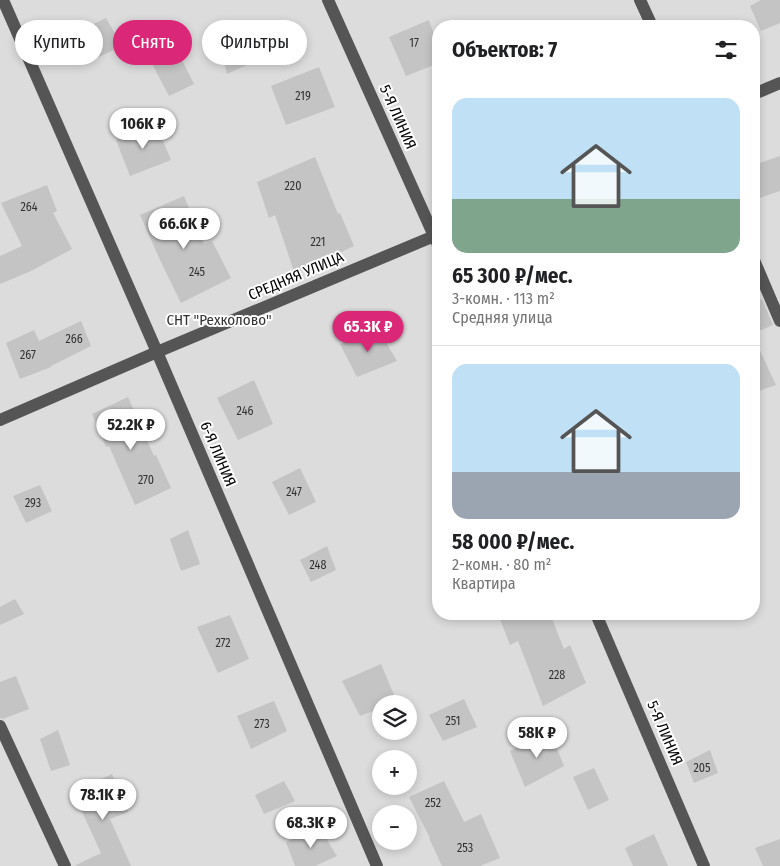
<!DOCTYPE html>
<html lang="ru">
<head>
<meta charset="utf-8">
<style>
	:root { --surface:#fff; --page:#f2f2f2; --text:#202124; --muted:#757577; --line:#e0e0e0; --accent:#db2777 }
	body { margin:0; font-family:"Fira Sans Condensed",sans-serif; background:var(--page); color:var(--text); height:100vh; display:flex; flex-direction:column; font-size:19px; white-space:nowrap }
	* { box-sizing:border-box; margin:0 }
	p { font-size:16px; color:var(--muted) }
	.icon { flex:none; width:28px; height:28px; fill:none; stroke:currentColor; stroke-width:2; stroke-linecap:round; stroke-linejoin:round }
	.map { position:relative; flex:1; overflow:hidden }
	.side { position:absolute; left:432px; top:20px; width:328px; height:600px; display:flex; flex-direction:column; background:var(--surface); border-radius:20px; box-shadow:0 2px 8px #0003 }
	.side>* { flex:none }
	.banner { position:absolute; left:15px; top:20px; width:342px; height:45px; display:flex; gap:10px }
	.buttons { position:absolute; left:372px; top:695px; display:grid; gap:10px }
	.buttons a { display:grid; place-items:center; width:45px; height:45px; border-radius:50%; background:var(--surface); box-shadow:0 2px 8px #0003; font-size:25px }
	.price { position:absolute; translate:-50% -42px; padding:0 11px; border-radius:18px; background:#fff; color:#222; font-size:16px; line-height:32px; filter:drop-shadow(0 1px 2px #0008) }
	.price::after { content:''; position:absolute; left:50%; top:30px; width:15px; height:11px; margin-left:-8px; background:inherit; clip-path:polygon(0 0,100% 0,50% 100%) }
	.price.on { background:var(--accent); color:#fff }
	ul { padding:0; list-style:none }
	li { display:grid; align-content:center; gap:10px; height:265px; padding:0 20px }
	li+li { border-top:1px solid var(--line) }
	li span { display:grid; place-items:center; height:155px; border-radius:15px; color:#555 }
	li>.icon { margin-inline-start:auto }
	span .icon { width:90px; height:90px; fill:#fffc; stroke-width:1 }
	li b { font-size:21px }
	h2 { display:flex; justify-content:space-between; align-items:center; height:60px; padding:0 20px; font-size:21px }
	.chip { padding:0 18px; border-radius:22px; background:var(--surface); box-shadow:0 2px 8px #0003; font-size:18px; line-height:45px }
	.chip.on { background:var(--accent); color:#fff }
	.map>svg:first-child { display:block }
	.green { fill:#dcdcdc; fill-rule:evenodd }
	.building { fill:#c4c4c4 }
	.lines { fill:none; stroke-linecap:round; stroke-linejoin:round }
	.minor { stroke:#555; stroke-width:12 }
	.labels { text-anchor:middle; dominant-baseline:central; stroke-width:4; stroke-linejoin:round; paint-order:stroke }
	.number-label { font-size:12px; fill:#313131 }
	.street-label { font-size:15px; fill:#000; stroke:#fff }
	.park-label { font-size:15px; fill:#333; stroke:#fff }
</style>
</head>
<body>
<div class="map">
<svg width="780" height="866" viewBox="0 0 780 866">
	<rect width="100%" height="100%" fill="#fff"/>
	<path class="green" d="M0,0H780V866H0ZM439,26H754V614H439ZM381,704H409V731H381ZM381,759H409V786H381ZM381,814H409V841H381Z"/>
	<g class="building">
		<polygon points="761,0 780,0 780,23 761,31 750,6"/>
		<polygon points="106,18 122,46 99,57 85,28"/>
		<polygon points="429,20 439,50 439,63 406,76 389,37"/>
		<polygon points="173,42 194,84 169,96 148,56"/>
		<polygon points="237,50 247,65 227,74 223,58"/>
		<polygon points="319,67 335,107 286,125 271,86"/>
		<polygon points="156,124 171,160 130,176 116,140"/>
		<polygon points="780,156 780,191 754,200 754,165"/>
		<polygon points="315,157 338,214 340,213 354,246 295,274 275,215 269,218 257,182"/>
		<polygon points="47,185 57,211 53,213 72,249 31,271 0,284 0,256 22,246 1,203"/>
		<polygon points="184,196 204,244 212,241 231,278 181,303 160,260 140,215"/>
		<polygon points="762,299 773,325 754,333 754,303"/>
		<polygon points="81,321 91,346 51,366 51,367 20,379 6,343 34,330 39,341"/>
		<polygon points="378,329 397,361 357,377 340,344"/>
		<polygon points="754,338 776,385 754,393"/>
		<polygon points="254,380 273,424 238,440 217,398"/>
		<polygon points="128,397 154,456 156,455 171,488 135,505 109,446 106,447 92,414"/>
		<polygon points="300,468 316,502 289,515 272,482"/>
		<polygon points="40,485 52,511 26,523 13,496"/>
		<polygon points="188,530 200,564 181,571 170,539"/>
		<polygon points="327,546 336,570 311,582 300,560"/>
		<polygon points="15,599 24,614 0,625 0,607"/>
		<polygon points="498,614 550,614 564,649 570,645 586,683 543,706 518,641 510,645"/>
		<polygon points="230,615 249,659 218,673 197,627"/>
		<polygon points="381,664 397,702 392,704 381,704 381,708 360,716 342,681"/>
		<polygon points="16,676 29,709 3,719 0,718 0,682"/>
		<polygon points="464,699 477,727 443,741 429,715"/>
		<polygon points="274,701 287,731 251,749 237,716"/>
		<polygon points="58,730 70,765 51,771 40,739"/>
		<polygon points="550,731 564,766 525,787 510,751"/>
		<polygon points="710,750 718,773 694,783 686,762"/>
		<polygon points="594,768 609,800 588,810 573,777"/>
		<polygon points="112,774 128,812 110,819 131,866 74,866 101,853 73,792"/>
		<polygon points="284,781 295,801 264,814 255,795"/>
		<polygon points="444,781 464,822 481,814 500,858 480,866 442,866 429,838 430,838 409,797"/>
		<polygon points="319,827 337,856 315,866 295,866 286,842"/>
		<polygon points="654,834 668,866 633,866 625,848"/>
		<polygon points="780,839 780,866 763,866 755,848"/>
	</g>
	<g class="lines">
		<g class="minor">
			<polyline points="3,0 157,352 377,866"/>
			<polyline points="328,0 439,247"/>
			<polyline points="640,0 652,26"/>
			<polyline points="754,94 780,83"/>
			<polyline points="754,260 780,321"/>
			<polyline points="0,420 157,352 439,234"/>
			<polyline points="596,614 704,866"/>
			<polyline points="0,726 65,866"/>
		</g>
	</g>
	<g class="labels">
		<g class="number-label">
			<text x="414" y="43">17</text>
			<text x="303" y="96">219</text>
			<text x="293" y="186">220</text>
			<text x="29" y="207">264</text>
			<text x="318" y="242">221</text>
			<text x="197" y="272">245</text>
			<text x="74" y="339">266</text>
			<text x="28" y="355">267</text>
			<text x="245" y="411">246</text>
			<text x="146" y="480">270</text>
			<text x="294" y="492">247</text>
			<text x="33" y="503">293</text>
			<text x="318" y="565">248</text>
			<text x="223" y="643">272</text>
			<text x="557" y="675">228</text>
			<text x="453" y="721">251</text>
			<text x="262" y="724">273</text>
			<text x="702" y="768">205</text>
			<text x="433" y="803">252</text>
			<text x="465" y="848">253</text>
		</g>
		<g class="street-label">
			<text transform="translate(398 117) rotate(66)">5-Я ЛИНИЯ</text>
			<text transform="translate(296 276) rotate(-23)">СРЕДНЯЯ УЛИЦА</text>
			<text transform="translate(218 454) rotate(67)">6-Я ЛИНИЯ</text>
			<text transform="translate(665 733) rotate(67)">5-Я ЛИНИЯ</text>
		</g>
		<g class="park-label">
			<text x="219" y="320">СНТ "Рехколово"</text>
		</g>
	</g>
</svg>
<div class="buttons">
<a><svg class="icon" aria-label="layers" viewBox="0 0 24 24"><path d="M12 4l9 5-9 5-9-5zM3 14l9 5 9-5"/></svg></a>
<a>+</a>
<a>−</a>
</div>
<b class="price" style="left:143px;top:150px">106K ₽</b>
<b class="price" style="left:184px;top:250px">66.6K ₽</b>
<b class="price on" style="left:368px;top:353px">65.3K ₽</b>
<b class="price" style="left:131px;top:451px">52.2K ₽</b>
<b class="price" style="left:537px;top:759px">58K ₽</b>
<b class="price" style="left:103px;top:821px">78.1K ₽</b>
<b class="price" style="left:311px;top:849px">68.3K ₽</b>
<div class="banner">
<a class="chip">Купить</a>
<a class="chip on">Снять</a>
<a class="chip">Фильтры</a>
</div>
<section class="side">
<h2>Объектов: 7<svg class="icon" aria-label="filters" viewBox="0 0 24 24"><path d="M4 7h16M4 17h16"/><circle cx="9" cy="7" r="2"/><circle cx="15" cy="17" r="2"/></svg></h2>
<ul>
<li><span style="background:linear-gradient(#bfe0f5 65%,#7fa58c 0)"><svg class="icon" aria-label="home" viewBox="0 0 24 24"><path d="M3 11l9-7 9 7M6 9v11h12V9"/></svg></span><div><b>65 300 ₽/мес.</b><p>3-комн. · 113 m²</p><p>Средняя улица</p></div></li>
<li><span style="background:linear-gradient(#bfe0f5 70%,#9aa5b1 0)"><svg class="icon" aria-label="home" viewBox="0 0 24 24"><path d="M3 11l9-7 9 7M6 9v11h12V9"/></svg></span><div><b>58 000 ₽/мес.</b><p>2-комн. · 80 m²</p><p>Квартира</p></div></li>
</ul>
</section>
</div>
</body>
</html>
